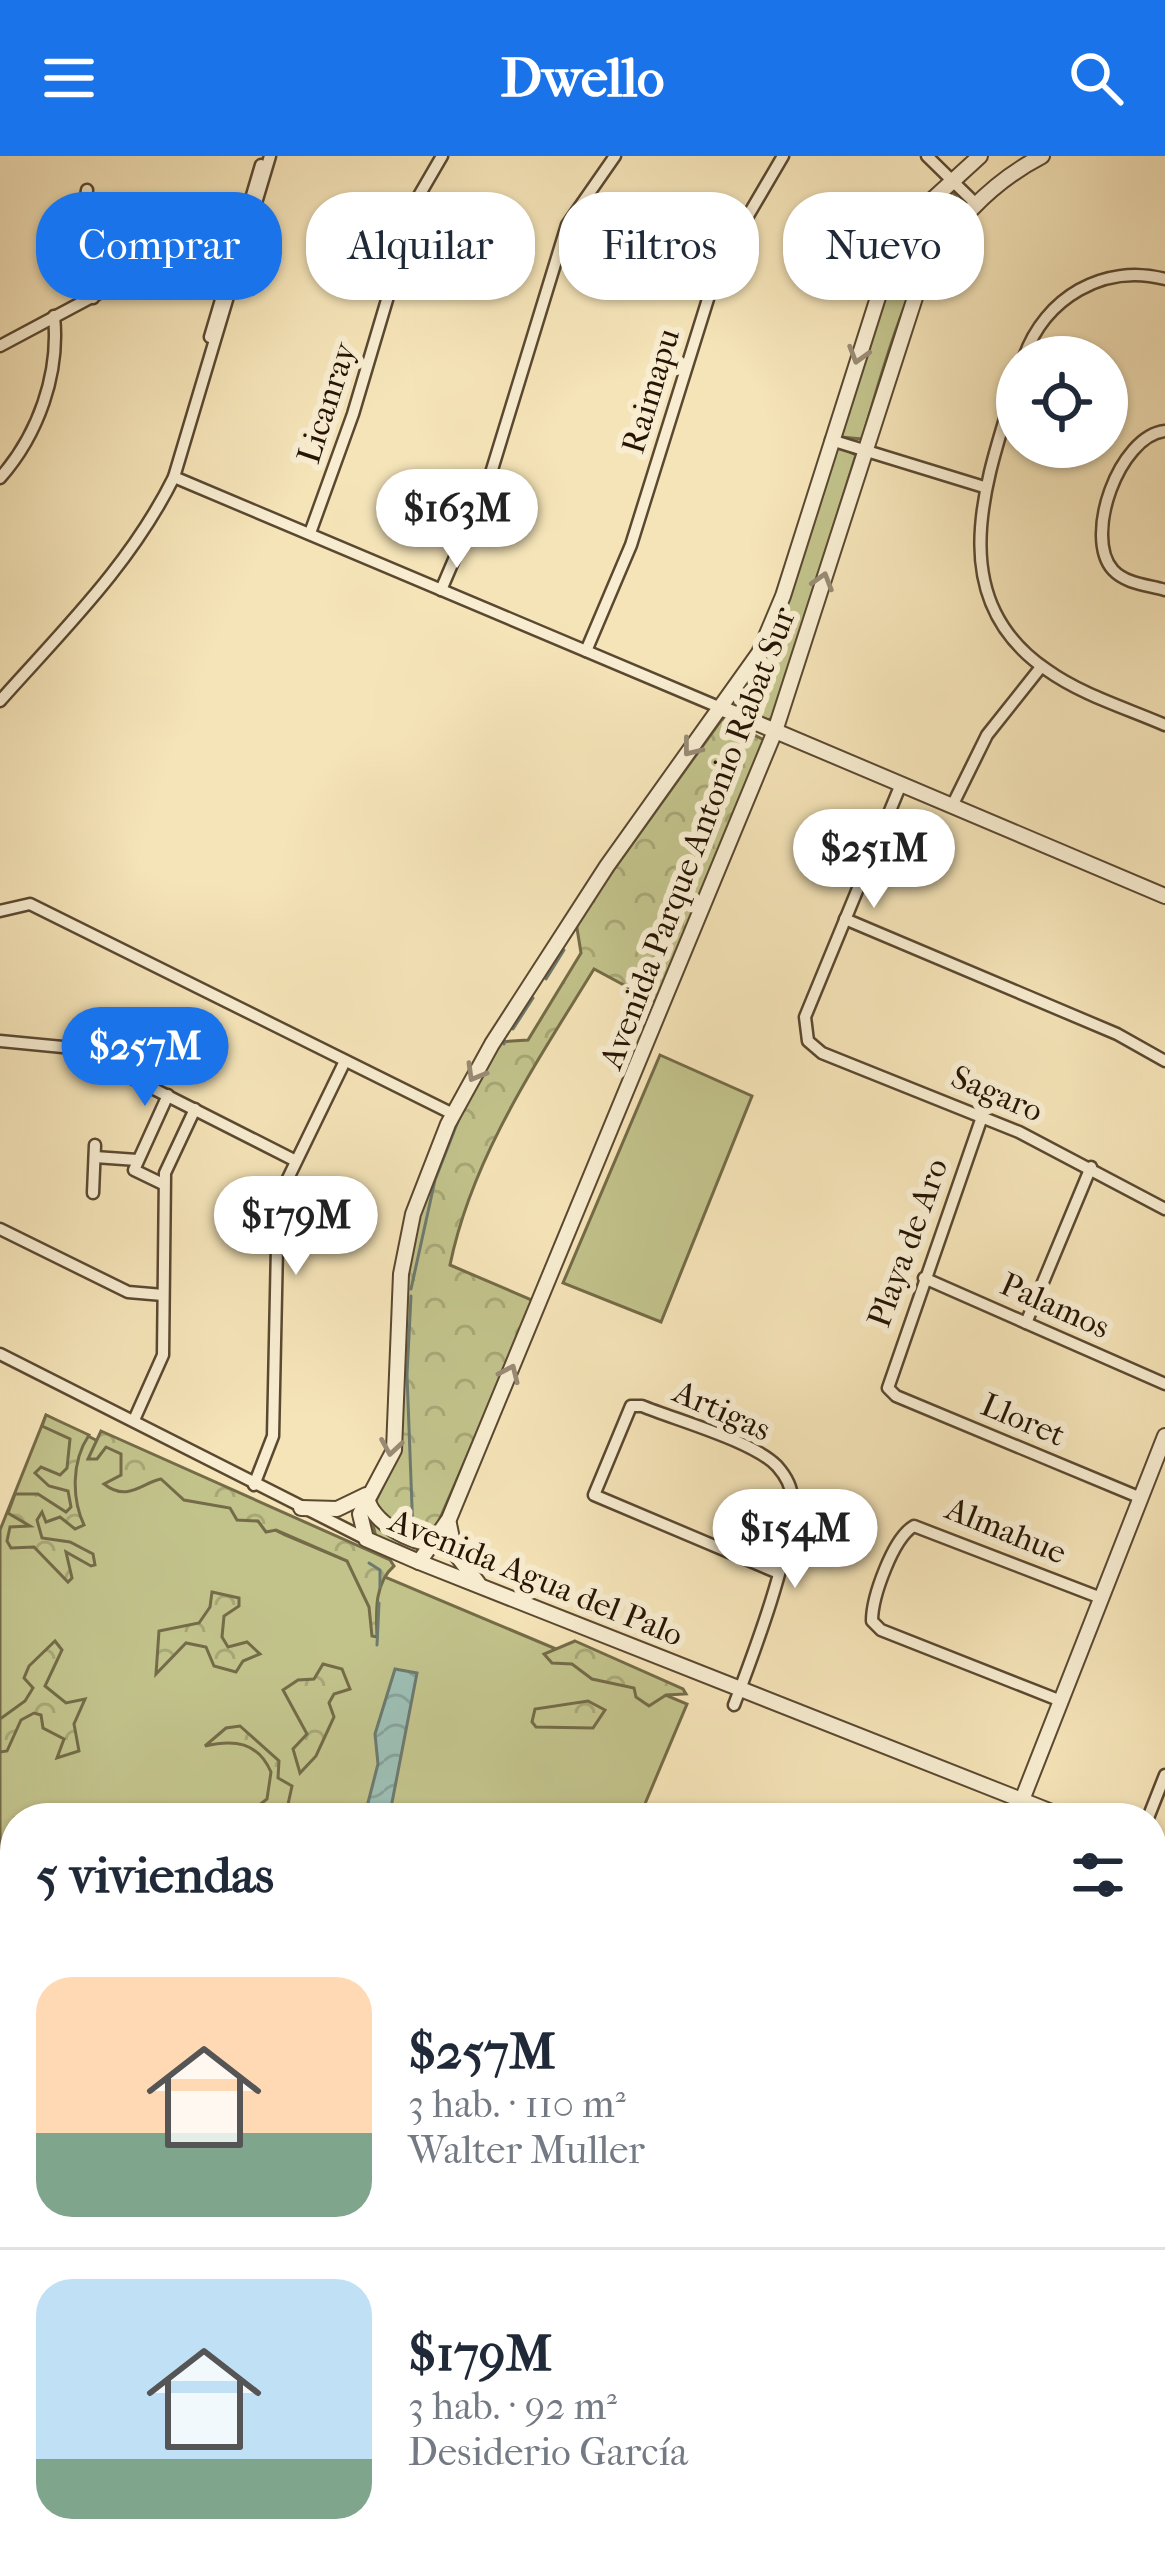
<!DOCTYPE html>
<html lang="es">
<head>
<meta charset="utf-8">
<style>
	:root { --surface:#fff; --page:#f2f2f3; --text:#1f2937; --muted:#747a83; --line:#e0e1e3; --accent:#1a73e8 }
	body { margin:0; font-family:"IM FELL French Canon",serif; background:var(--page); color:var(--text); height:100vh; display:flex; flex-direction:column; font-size:45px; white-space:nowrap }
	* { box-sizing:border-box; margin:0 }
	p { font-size:39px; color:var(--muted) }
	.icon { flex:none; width:66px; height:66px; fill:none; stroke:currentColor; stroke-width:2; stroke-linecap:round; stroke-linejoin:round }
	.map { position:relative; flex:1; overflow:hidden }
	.details { position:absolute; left:0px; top:1647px; width:1167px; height:771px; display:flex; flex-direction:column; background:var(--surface); border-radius:48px 48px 0 0; box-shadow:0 3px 9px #0004 }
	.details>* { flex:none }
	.top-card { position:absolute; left:36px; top:36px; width:1095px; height:108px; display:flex; gap:24px }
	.buttons { position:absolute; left:996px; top:180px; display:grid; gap:24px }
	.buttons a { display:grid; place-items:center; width:132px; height:132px; border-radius:50%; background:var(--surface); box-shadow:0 3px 9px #0004; font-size:60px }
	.price { position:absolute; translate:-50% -102px; padding:0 27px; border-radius:42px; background:#fff; color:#222; font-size:39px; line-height:78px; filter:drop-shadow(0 3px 6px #0008) }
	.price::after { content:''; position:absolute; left:50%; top:72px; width:36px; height:27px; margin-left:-18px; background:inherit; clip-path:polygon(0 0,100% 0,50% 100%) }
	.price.active { background:var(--accent); color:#fff }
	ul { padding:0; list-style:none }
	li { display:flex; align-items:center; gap:36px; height:300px; padding:0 36px }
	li+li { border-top:3px solid var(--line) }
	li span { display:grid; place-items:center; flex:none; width:336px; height:240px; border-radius:36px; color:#555 }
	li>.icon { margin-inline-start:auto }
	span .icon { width:144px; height:144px; fill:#fffc; stroke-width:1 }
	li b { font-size:51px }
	h2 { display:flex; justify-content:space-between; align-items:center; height:144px; padding:0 36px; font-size:51px }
	.tag { padding:0 42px; border-radius:48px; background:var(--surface); box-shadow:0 3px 9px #0004; font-size:42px; line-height:108px }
	.tag.active { background:var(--accent); color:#fff }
	header { display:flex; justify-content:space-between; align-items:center; height:156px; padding:0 36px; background:var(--accent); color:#fff; font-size:54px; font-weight:800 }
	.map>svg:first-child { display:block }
	.grass { fill:#c2c28b; stroke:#746b48; stroke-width:3 }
	.forest { fill:url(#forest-crowns); stroke:#746b48; stroke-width:3 }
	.water { fill:url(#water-waves); stroke:#6d7a6e; stroke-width:3 }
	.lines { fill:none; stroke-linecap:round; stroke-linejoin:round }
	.stream { stroke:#6d7a6e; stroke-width:3 }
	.minor-casing { stroke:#5a4831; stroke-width:15 }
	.tertiary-casing { stroke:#5a4831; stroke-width:18 }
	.minor { stroke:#f8edd1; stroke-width:10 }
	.tertiary { stroke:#f8edd1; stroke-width:14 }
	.oneway { stroke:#9a8b75 }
	.labels { text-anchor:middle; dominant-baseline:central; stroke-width:12; stroke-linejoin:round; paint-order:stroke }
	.street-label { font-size:33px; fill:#261404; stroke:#f8edd1 }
</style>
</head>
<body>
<header><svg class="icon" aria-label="menu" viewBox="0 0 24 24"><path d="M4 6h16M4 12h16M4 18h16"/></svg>Dwello<svg class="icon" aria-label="search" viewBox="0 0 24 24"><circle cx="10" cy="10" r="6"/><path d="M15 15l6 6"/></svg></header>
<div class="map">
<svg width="1165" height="2417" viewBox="0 0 1165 2417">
	<defs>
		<pattern id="forest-crowns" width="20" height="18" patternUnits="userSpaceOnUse" patternTransform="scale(3)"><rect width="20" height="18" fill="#c2c28b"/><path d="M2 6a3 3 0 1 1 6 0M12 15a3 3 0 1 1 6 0" fill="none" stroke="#a7a676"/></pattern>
		<pattern id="water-waves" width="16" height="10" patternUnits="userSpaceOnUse" patternTransform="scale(3)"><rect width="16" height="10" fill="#9dbeb4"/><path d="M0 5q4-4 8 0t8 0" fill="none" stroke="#87a299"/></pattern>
	</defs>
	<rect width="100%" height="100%" fill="#f5e4b8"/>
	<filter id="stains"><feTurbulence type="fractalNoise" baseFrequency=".00167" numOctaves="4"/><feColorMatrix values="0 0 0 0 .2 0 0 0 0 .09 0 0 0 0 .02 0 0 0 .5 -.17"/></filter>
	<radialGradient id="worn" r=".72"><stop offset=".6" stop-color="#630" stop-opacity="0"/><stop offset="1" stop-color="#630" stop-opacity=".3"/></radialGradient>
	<g class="grass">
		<path d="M953,36L963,53C905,117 887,202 862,283L841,281C858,225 898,56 953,36Z"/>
		<polygon points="839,291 856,299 774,561 768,564 736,551 735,543 755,513 832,295"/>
		<polygon points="660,899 752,940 661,1166 563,1127"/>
		<polygon points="46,1259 285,1379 687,1548 639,1662 15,1662 15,2403 899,2403 926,2417 0,2417 0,1374"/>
		<polygon points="951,2403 1073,2403 1103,2417 943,2417"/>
	</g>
	<g class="forest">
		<path d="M722,563L764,584L659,848L594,813C537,906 472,1001 450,1109L534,1145L429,1388L419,1398L376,1381L370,1357L397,1301L407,1114L419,1058L455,964L498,886L528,884L581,797L576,766Z"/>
		<path d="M46,1259L89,1279C71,1306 72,1343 84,1369L75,1373L60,1361L46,1366L42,1356L37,1364L42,1382L70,1386L93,1398L95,1409L91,1410L66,1396L72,1422L68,1426L34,1391L11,1392L7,1385L10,1371L30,1370L8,1357L15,1338H38L66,1356L71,1351L68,1335L49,1330L35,1317L41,1311L60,1319L67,1312L70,1283L42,1270Z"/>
		<path d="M101,1275L390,1404L394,1410C374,1427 376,1457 377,1481L372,1480L369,1451L347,1405L276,1374L266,1376L258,1365L237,1364L230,1352L184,1344L161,1323C143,1326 128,1347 104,1328L121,1319V1298L106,1291L97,1303H88Z"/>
		<polygon points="212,1436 239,1442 239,1450 224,1460 222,1481 228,1491 247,1486 260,1498 243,1505 236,1516 214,1510 206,1491 186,1487 156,1518 159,1475 199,1467 210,1451"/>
		<polygon points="55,1485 62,1494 45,1530 66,1547 85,1543 74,1568 79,1595 57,1602 64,1583 43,1572 41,1559 34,1557 21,1564 7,1595 0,1596 0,1563 25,1545 33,1532 24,1522 29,1510"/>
		<polygon points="575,1485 683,1533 686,1538 666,1539 649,1550 636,1541 634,1532 592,1523 572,1508 552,1507 544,1498"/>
		<polygon points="323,1508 342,1513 350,1533 334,1538 329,1547 334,1561 316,1600 300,1617 293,1593 307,1578 283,1534 298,1524 314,1523"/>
		<polygon points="588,1545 605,1554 593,1572 536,1571 532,1566 535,1553"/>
		<path d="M240,1570L279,1605L278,1622L292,1630L285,1662H263L258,1650L267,1643L271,1616C258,1586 234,1583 205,1590L226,1572Z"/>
	</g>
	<polygon class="water" points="395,1513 417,1517 389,1662 364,1662 378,1608 375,1578"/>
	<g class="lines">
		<g class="stream">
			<polyline points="546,823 564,794"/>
			<polyline points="513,873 533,842"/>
			<polyline points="504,888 505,885"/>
			<polyline points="411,1133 435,1024 462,955"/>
			<polyline points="411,1140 407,1219 413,1377"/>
			<polyline points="369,1407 380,1414 380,1431"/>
			<polyline points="377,1489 379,1447"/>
			<polyline points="0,2193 15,2207"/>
			<polyline points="0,2372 18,2417"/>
			<polyline points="212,2403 229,2417"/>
		</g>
		<g class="minor-casing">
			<g id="minor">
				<polyline points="927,0 976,48"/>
				<polyline points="87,34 79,92 93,142"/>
				<polyline points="178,97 204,103 224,128"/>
				<polyline points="210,181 261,9"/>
				<polyline points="0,190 255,54"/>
				<path d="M1024,201C1045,142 1103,107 1165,123"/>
				<path d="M1017,224C987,322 940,441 1047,514C1082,539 1126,552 1165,569"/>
				<path d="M1165,275C1119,280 1083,381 1113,414C1126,428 1148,429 1165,434"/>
				<polyline points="831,284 984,331"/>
				<polyline points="174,321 721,552"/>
				<path d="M0,322C38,279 60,218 54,160"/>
				<polyline points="310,377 353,258 417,43 442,0"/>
				<polyline points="441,434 491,317 567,69 615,0"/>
				<polyline points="586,495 631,389 718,111 783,0"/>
				<path d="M0,545C64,473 131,408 174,321L270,0"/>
				<polyline points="901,628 805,861 808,885 822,897 1019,976 1165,1053"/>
				<polyline points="952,650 987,579 1041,511"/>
				<polyline points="0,755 30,748 453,958"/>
				<polyline points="845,763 1117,878 1165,905"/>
				<polyline points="0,885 73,892 294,1004"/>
				<polyline points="982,961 888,1232 896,1240 1141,1342"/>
				<polyline points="95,1001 137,1004"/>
				<polyline points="163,1028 134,1014 168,939"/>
				<polyline points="93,1037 95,989"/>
				<polyline points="0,1073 128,1136 163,1139"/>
				<polyline points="924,1122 1165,1228"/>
				<polyline points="1026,1167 1091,1011"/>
				<polyline points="0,1198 366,1383"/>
				<polyline points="134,1264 163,1199 165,1017 195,953"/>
				<polyline points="254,1329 273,1280 278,1043 345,905"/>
				<path d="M1061,1545L881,1474L872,1465C872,1441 893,1382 914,1370L1101,1442"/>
				<path d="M734,1549C753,1499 793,1395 792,1343C792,1331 785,1319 777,1310C753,1285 676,1264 642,1250H631L594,1339L776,1416"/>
				<polyline points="1148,1662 1165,1619"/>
				<polyline points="1152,1715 1165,1720"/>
				<polyline points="1152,1875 1165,1880"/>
				<polyline points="1110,2403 1138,2417"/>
			</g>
		</g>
		<g class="tertiary-casing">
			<g id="tertiary">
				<polyline points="980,0 933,43 887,113 783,440 759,497 607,710 492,888 448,968 413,1058 401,1118 394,1294 360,1358 366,1383 419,1406 1067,1662"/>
				<polyline points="721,552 1165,740"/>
				<path d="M367,1340C369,1365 413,1390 437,1387"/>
				<polyline points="301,1352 337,1353 366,1339"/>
				<polyline points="449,1368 455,1397 478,1427"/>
				<path d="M419,1406L449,1363L775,575L921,123C949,71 990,27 1042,0"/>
				<polyline points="1022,1644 1165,1280"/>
				<polyline points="1152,1697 1165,1704"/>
			</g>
		</g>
		<use href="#minor" class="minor"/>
		<use href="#tertiary" class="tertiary"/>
	</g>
	<defs><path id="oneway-chevron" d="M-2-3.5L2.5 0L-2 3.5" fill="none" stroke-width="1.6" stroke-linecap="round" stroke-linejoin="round" transform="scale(3)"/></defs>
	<g class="oneway">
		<use href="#oneway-chevron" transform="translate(858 199) rotate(107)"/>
		<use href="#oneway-chevron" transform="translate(823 425) rotate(-73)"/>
		<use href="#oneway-chevron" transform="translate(691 592) rotate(128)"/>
		<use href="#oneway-chevron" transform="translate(475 917) rotate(120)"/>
		<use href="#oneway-chevron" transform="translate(510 1217) rotate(-66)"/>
		<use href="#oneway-chevron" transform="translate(391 1291) rotate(99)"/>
	</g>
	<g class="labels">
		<g class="street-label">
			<text transform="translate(651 235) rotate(-73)">Raimapu</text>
			<text transform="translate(327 247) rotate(-72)">Licanray</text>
			<text transform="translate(698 682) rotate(-69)">Avenida Parque Antonio Rabat Sur</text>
			<text transform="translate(997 938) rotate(23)">Sagaro</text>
			<text transform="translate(908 1087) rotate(-70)">Playa de Aro</text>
			<text transform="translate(1055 1150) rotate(24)">Palamos</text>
			<text transform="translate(722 1255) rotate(24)">Artigas</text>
			<text transform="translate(1023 1264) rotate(23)">Lloret</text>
			<text transform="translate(1006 1375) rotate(22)">Almahue</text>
			<text transform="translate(536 1422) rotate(22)">Avenida Agua del Palo</text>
		</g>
	</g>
	<rect width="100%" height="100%" filter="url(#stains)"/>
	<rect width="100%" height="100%" fill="url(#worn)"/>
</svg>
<div class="buttons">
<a><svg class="icon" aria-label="locate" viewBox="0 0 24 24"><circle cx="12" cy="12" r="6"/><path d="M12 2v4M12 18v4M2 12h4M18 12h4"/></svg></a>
</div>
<b class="price" style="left:457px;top:415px">$163M</b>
<b class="price" style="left:874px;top:755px">$251M</b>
<b class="price active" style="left:145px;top:953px">$257M</b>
<b class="price" style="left:296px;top:1122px">$179M</b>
<b class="price" style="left:795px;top:1435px">$154M</b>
<div class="top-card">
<a class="tag active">Comprar</a>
<a class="tag">Alquilar</a>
<a class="tag">Filtros</a>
<a class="tag">Nuevo</a>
</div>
<section class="details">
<h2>5 viviendas<svg class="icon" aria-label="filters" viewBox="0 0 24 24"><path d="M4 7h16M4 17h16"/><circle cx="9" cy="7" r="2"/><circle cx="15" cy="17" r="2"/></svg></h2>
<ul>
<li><span style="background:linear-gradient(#ffd9b3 65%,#7fa58c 0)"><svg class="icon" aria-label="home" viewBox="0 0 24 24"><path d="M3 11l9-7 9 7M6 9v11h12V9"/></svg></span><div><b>$257M</b><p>3 hab. · 110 m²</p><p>Walter Muller</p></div></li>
<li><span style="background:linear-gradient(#bfe0f5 75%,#7fa58c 0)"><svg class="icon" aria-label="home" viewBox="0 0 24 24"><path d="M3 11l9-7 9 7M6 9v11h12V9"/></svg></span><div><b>$179M</b><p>3 hab. · 92 m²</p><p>Desiderio García</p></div></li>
</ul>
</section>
</div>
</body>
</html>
